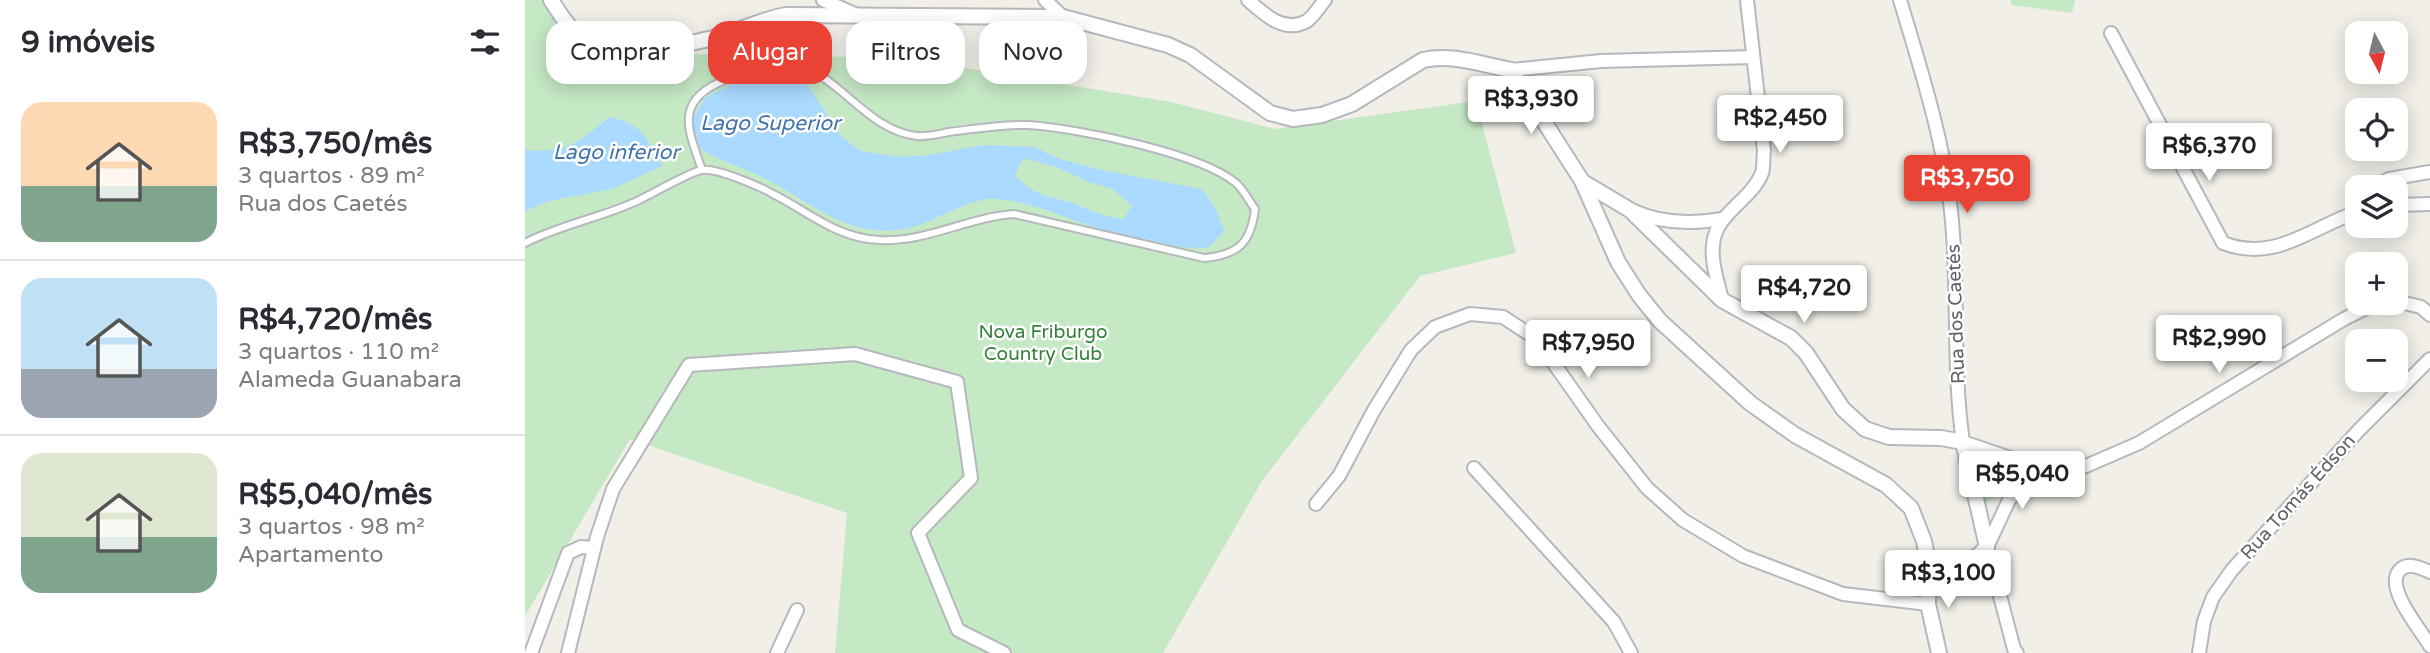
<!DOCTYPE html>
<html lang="pt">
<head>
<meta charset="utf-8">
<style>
	:root { --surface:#fff; --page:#f7f7f7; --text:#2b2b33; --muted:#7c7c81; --line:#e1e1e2; --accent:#ea4335 }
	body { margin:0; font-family:"Varela Round",sans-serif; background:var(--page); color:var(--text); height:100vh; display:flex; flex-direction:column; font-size:26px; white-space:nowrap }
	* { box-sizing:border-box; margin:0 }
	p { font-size:23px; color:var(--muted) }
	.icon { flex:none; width:38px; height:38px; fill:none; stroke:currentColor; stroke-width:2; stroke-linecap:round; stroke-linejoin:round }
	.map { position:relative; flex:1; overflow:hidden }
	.panel { display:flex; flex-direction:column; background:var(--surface); width:525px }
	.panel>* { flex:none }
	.banner { position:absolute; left:21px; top:21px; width:665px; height:63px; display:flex; gap:14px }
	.needle { width:46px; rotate:173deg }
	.tools { position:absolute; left:1820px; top:21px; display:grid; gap:14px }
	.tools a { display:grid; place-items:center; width:63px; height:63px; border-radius:14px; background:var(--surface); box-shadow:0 4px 18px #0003; font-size:35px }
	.price { position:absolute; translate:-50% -60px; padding:0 16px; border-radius:7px; background:#fff; color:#222; font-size:23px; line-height:46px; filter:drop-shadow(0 2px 4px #0008) }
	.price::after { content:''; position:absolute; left:50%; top:42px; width:21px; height:16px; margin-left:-10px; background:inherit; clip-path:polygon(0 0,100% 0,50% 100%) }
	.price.active { background:var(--accent); color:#fff }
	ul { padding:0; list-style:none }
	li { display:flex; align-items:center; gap:21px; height:175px; padding:0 21px }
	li+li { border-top:2px solid var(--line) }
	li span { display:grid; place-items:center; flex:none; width:196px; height:140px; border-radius:21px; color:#555 }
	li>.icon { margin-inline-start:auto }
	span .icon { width:84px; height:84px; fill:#fffc; stroke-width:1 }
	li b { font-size:30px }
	h2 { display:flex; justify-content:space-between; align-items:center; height:84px; padding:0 21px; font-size:30px }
	.tag { padding:0 24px; border-radius:21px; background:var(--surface); box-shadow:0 4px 18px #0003; font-size:24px; line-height:63px }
	.tag.active { background:var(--accent); color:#fff }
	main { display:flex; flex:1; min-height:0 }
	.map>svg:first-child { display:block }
	.green { fill:#c5e8c5 }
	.water { fill:#aadaff; fill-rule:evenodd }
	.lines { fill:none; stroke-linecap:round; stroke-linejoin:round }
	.service-casing { stroke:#b5b8bc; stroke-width:10 }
	.minor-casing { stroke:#b5b8bc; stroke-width:16 }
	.tertiary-casing { stroke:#b5b8bc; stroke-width:18 }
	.service { stroke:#fff; stroke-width:6 }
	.minor { stroke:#fff; stroke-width:12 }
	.tertiary { stroke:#fff; stroke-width:14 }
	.labels { text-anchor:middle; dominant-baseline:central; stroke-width:5; stroke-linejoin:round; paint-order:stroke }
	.street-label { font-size:19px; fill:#5f6368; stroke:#fff }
	.park-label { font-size:19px; fill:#348238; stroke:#fff }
	.water-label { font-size:21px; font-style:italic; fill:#4174aa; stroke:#fff }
</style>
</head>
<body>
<main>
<section class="panel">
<h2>9 imóveis<svg class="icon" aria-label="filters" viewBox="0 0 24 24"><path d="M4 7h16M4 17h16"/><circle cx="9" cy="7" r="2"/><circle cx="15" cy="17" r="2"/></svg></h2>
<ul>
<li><span style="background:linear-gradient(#ffd9b3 60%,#7fa58c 0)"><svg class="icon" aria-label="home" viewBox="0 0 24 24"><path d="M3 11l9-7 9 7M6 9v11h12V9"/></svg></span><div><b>R$3,750/mês</b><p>3 quartos · 89 m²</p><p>Rua dos Caetés</p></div></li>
<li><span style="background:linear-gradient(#bfe0f5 65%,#9aa5b1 0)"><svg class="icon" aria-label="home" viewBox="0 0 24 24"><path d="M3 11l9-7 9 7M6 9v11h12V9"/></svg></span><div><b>R$4,720/mês</b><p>3 quartos · 110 m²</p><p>Alameda Guanabara</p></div></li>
<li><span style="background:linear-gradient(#dfe7d0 60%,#7fa58c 0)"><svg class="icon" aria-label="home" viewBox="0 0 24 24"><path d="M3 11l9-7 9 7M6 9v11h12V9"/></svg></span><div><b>R$5,040/mês</b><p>3 quartos · 98 m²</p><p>Apartamento</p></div></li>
</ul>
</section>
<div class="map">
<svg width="1905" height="653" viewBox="0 0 1905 653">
	<rect width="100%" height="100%" fill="#f1efe8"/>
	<g class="green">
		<polygon points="0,0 21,0 52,41 125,53 381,58 646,102 750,129 951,101 991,253 895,276 737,481 638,653 310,653 322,513 105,439 0,616"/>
		<polygon points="1486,0 1550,0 1547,13 1486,5"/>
		<polygon points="1451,457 1508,470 1458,505"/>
	</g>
	<g class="water">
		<path d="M259,70L283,85L316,136L335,151L373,157L403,155L459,145L510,147L535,159L576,170L677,189L691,210L699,231L683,248C648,249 611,240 578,230C542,219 508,201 470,199C445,197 409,222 384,228C323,242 284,199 233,175C213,165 193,161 175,148L167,120L180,98L228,73ZM498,158L531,167L564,182L588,189L607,206L598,219C577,216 574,214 555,206C526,194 514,201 490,175Z"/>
		<path d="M84,117C119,124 120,137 137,166L87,189L24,201L0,211V150C42,153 53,143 84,117Z"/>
	</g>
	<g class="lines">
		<g class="service-casing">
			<path id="service" d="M0,243C35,225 74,218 110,202C124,196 166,171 177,170C192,168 234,186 248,194C284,212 311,238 354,240C400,243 443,217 489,214L679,258C713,255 726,243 730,209C724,201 719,190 711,183C675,153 552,128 503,125C477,124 449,129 424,132C414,134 402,137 392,136C331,130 300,44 234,64C220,68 205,78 191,84C149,105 165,134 177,170"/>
		</g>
		<g class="minor-casing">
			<g id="minor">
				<polyline points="298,0 332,15"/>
				<polyline points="520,0 538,17"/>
				<path d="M723,0C739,14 759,34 782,21C788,17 795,6 800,0"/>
				<path d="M1375,0C1398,76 1423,154 1428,234C1433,303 1428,373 1438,442L1532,474"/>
				<path d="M1586,33L1698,243C1750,263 1785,228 1832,212"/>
				<polyline points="986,70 1076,61 1228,57"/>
				<polyline points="1850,187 1864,179 1905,172"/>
				<polyline points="1871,205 1905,204"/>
				<path d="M1109,211C1137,224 1167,224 1197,219"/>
				<path d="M1197,300C1193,282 1186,263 1188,245C1190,213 1226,201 1237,173C1239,167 1238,158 1239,151L1222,0"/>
				<polyline points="1871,301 1896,307 1905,315"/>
				<polyline points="949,468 1089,622 1106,653"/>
				<polyline points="791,504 814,476 849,410 886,350 910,327 945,314 978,317 1004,334 1018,348 1073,426 1122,488 1158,520 1218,556 1318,594 1403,604"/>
				<path d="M1905,572C1896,568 1882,561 1874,571C1860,589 1896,630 1905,646"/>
				<polyline points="6,653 43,553 56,547 69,548"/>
				<polyline points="43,653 72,537 88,489 164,365 330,354 432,382 446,478 393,533 433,630 479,653"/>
				<polyline points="252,653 272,610"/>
				<polyline points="1492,653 1489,649 1462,547 1484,500 1493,489 1510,480 1561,466 1614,443 1819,319 1847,305 1861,303"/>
				<polyline points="1674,653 1679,621 1688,597 1707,570 1834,430 1905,359"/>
			</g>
		</g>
		<g class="tertiary-casing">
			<g id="tertiary">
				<path d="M26,0C34,12 41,25 52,34C79,55 153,47 184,39C210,33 234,20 261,15L538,17L643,45L665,55L745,113L768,119L797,115L827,104L898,60C926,53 958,65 986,70L1057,181L1093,262L1114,295L1135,321L1225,403L1270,435L1361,485L1386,508L1399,541L1404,567L1403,604L1414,653"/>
				<path d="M1058,182L1105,210L1197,300L1266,338L1281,353L1318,409L1340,429L1364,437L1416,438L1438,442L1462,547C1443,567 1432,570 1404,567"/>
			</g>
		</g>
		<use href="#service" class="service"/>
		<use href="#minor" class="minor"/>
		<use href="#tertiary" class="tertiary"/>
	</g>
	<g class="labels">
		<g class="street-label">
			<text transform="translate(1431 314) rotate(-92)">Rua dos Caetés</text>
			<text transform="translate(1773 497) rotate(-48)">Rua Tomás Édson</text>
		</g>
		<g class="park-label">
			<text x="518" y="332">Nova Friburgo<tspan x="518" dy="22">Country Club</tspan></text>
		</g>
		<g class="water-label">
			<text x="245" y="123">Lago Superior</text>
			<text x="91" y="152">Lago inferior</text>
		</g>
	</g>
</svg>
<div class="tools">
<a><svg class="needle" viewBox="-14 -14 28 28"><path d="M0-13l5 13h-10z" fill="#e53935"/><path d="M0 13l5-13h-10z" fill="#7c7c81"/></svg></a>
<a><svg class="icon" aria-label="locate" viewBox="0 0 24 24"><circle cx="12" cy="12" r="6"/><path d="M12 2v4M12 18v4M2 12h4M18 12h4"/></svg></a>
<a><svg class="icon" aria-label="layers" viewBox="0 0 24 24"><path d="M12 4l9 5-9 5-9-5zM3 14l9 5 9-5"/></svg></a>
<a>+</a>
<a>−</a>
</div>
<b class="price" style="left:1006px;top:136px">R$3,930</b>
<b class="price" style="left:1255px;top:155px">R$2,450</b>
<b class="price" style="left:1684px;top:183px">R$6,370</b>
<b class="price active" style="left:1442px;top:215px">R$3,750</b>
<b class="price" style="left:1279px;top:325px">R$4,720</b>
<b class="price" style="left:1694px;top:375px">R$2,990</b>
<b class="price" style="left:1063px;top:380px">R$7,950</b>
<b class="price" style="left:1497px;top:511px">R$5,040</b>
<b class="price" style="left:1423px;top:610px">R$3,100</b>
<div class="banner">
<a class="tag">Comprar</a>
<a class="tag active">Alugar</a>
<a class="tag">Filtros</a>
<a class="tag">Novo</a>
</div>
</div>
</main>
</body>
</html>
